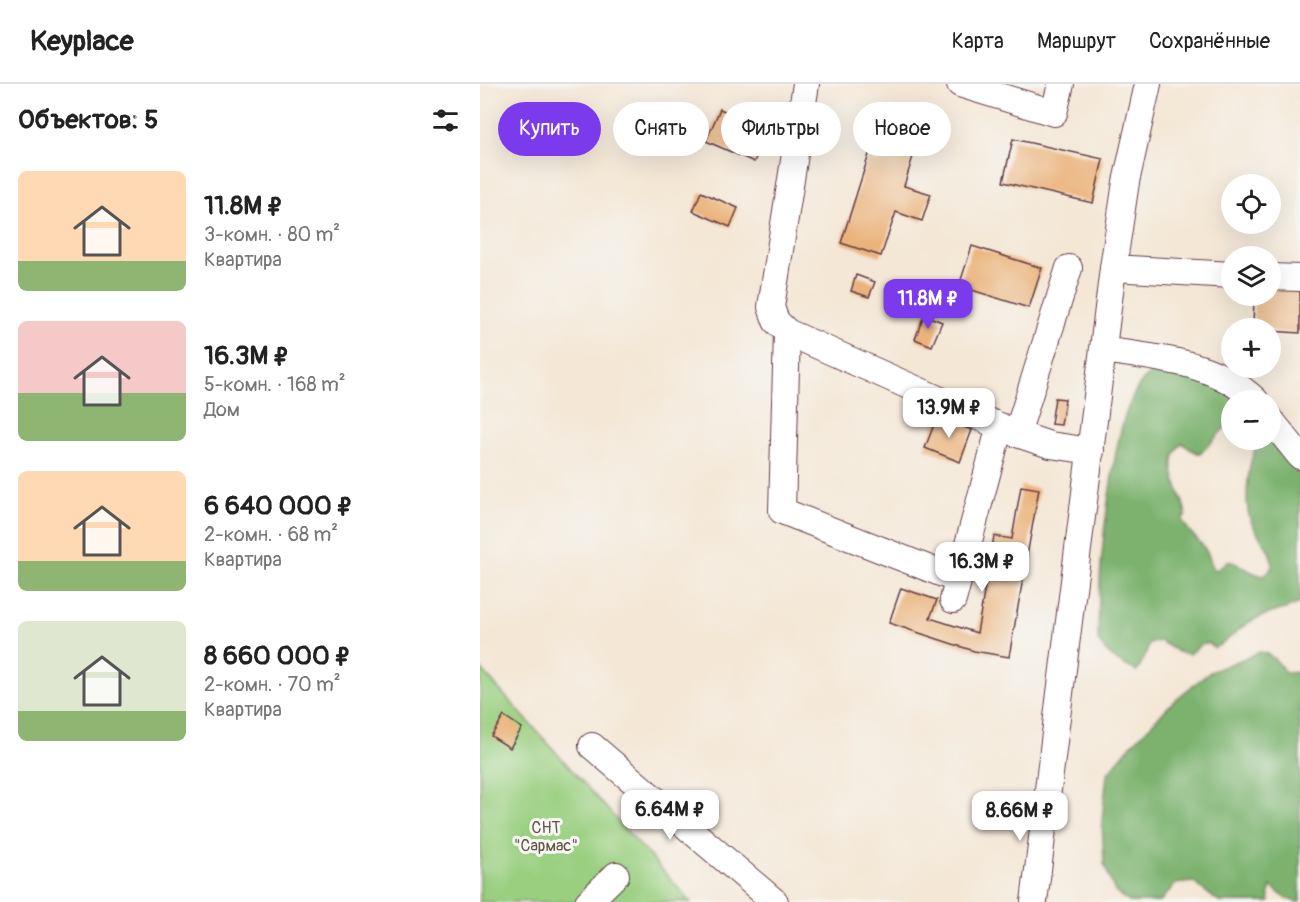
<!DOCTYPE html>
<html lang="ru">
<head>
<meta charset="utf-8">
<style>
	:root { --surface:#fff; --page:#f2f2f2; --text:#222; --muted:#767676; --line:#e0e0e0; --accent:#7c3aed }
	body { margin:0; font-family:Pangolin,sans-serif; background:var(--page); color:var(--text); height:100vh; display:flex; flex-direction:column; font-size:22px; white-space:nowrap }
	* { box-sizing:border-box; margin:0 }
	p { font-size:20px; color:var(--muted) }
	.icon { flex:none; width:33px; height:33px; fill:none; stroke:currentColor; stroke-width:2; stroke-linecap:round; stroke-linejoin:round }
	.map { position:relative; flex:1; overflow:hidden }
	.drawer { display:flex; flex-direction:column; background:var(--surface); width:480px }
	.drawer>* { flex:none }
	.banner { position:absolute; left:18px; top:18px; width:570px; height:54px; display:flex; gap:12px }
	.controls { position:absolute; left:741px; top:90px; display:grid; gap:12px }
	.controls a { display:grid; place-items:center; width:60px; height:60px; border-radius:50%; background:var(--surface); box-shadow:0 6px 24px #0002; font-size:30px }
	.price { position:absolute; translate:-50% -51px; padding:0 14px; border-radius:12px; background:#fff; color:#222; font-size:20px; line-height:39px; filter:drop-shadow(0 2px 3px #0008) }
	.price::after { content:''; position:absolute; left:50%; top:36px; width:18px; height:14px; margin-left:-9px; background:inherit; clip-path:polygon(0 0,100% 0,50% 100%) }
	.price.active { background:var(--accent); color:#fff }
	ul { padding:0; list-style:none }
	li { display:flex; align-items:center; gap:18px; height:150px; padding:0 18px }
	li span { display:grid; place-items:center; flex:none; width:168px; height:120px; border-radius:9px; color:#555 }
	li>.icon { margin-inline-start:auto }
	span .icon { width:72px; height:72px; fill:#fffc; stroke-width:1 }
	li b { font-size:26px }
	h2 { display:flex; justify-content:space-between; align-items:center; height:72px; padding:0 18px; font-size:26px }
	.chip { padding:0 21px; border-radius:27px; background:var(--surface); box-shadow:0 6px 24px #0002; font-size:21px; line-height:54px }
	.chip.active { background:var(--accent); color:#fff }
	header { display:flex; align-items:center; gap:36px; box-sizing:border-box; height:84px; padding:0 30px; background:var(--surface); border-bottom:2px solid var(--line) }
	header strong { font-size:28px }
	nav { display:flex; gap:33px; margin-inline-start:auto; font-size:21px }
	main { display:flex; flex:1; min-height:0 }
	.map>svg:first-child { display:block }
	.green { fill:#9acf80; stroke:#727756; stroke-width:1.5 }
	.forest { fill:#7bb26e; stroke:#62684c; stroke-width:1.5 }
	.building { fill:#ebb37c }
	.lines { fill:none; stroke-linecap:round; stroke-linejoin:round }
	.minor-casing { stroke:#643d45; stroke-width:28 }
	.minor { stroke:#fff; stroke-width:26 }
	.labels { text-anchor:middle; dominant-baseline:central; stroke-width:6; stroke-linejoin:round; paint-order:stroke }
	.park-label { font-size:16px; fill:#625444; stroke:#f6f6f2 }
</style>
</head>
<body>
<header>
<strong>Keyplace</strong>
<nav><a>Карта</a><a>Маршрут</a><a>Сохранённые</a></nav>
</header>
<main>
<section class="drawer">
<h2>Объектов: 5<svg class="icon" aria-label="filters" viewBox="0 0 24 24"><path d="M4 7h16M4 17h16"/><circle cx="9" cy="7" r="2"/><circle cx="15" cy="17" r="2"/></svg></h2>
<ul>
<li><span style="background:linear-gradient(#ffd9b3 75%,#8fb573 0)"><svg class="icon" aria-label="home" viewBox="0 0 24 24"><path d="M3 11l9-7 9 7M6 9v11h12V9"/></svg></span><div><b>11.8M ₽</b><p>3-комн. · 80 m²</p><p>Квартира</p></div></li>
<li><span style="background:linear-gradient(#f6c9c9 60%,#8fb573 0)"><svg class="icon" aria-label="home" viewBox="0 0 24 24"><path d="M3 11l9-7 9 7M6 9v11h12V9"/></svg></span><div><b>16.3M ₽</b><p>5-комн. · 168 m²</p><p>Дом</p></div></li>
<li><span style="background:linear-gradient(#ffd9b3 75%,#8fb573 0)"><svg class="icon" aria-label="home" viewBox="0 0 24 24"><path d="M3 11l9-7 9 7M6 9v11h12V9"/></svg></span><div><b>6 640 000 ₽</b><p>2-комн. · 68 m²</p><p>Квартира</p></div></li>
<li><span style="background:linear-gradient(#dfe7d0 75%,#8fb573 0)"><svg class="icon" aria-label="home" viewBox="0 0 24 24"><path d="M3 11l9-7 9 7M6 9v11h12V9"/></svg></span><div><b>8 660 000 ₽</b><p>2-комн. · 70 m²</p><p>Квартира</p></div></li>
</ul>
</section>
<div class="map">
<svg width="820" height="818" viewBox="0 0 820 818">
	<rect width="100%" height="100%" fill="#f6f6f2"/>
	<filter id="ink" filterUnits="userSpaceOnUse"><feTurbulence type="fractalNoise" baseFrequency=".0167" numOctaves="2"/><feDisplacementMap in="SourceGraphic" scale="12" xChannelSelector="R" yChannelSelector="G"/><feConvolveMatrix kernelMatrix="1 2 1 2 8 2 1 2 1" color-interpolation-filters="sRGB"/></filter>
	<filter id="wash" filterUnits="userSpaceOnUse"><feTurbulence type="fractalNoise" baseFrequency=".008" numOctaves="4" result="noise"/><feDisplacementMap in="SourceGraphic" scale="24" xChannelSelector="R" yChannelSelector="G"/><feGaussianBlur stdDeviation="1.35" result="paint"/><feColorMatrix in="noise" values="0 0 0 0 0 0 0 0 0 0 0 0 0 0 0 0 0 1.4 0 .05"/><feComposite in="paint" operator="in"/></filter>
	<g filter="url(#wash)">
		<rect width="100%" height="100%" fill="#f4e7d6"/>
		<polygon class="green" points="0,584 211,818 0,818"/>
		<g class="forest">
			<path d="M681,282L740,303L755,316H752L751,337L720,370L710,365L702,359C680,382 703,407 706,431L702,436C713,457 728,458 732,484L737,486L747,477C763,479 768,490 784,492L793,482C790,461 779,455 771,437C763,419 768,370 781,356H790L818,389L820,393V519C806,526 790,528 775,535C759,542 750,557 734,564L729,559L720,561L710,570L698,568L680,557L669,559L665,573L657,587C642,580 626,572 618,556C618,505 622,456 630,405C635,374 639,341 653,312C659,299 669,289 681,282Z"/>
			<path d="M780,568C792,570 799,578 805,589L820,588V818C808,818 799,809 791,802L789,809L790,818H739L713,798L695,800L680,818H649L635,808L624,780L622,736L627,690L652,660L696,615L730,588Z"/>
		</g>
		<g id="blocks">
			<g class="building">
				<polygon points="240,25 288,46 274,78 226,57"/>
				<polygon points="398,42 438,56 424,102 451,110 442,137 416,128 401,172 361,159"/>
				<polygon points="533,55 623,75 613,119 523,98"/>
				<polygon points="221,108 258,124 250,143 213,127"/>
				<polygon points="492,162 562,184 549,224 479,202"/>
				<polygon points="376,191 395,198 389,213 371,207"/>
				<polygon points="790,204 820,206 820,249 790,247 790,244 773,244 774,212 790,212"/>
				<polygon points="444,231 462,238 452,262 435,255"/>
				<polygon points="575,314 585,315 581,341 571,340"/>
				<polygon points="457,333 492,346 480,378 445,364"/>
				<polygon points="541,402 559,405 529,573 494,567 409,539 421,504 457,516 450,534 497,549 514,452 532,455"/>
				<polygon points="24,632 42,644 30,664 11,652"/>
			</g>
		</g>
	</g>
	<g filter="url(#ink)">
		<use href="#blocks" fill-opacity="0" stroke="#643d45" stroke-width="1.5"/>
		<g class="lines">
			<g class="minor-casing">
				<g id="minor">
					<polyline points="326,0 291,223 296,237 307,248 537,350"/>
					<polyline points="480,0 574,29 581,0"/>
					<polyline points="589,184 537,350 570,361 611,367"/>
					<polyline points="633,184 752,191"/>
					<polyline points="790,193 820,194"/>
					<polyline points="307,248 302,427 478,496"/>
					<path d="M623,266C678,275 733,276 775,316"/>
					<polyline points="790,335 820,372"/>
					<polyline points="473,516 520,342"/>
					<polyline points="112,662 295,818"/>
					<polyline points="108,818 136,791"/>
					<polyline points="554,818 633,184 646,98 668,0"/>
				</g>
			</g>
			<use href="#minor" class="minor"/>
		</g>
	</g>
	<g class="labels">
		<g class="park-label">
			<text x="66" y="744">СНТ<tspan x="66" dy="18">"Сармас"</tspan></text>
		</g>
	</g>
</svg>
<div class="controls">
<a><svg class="icon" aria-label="locate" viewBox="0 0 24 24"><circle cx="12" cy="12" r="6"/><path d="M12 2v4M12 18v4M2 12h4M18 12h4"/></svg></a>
<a><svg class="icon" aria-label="layers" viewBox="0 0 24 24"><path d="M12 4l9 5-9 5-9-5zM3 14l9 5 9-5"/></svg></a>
<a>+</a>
<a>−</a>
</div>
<b class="price active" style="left:448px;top:246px">11.8M ₽</b>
<b class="price" style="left:469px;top:355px">13.9M ₽</b>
<b class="price" style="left:502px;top:509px">16.3M ₽</b>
<b class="price" style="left:190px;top:757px">6.64M ₽</b>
<b class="price" style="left:540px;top:758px">8.66M ₽</b>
<div class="banner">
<a class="chip active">Купить</a>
<a class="chip">Снять</a>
<a class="chip">Фильтры</a>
<a class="chip">Новое</a>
</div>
</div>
</main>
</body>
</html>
